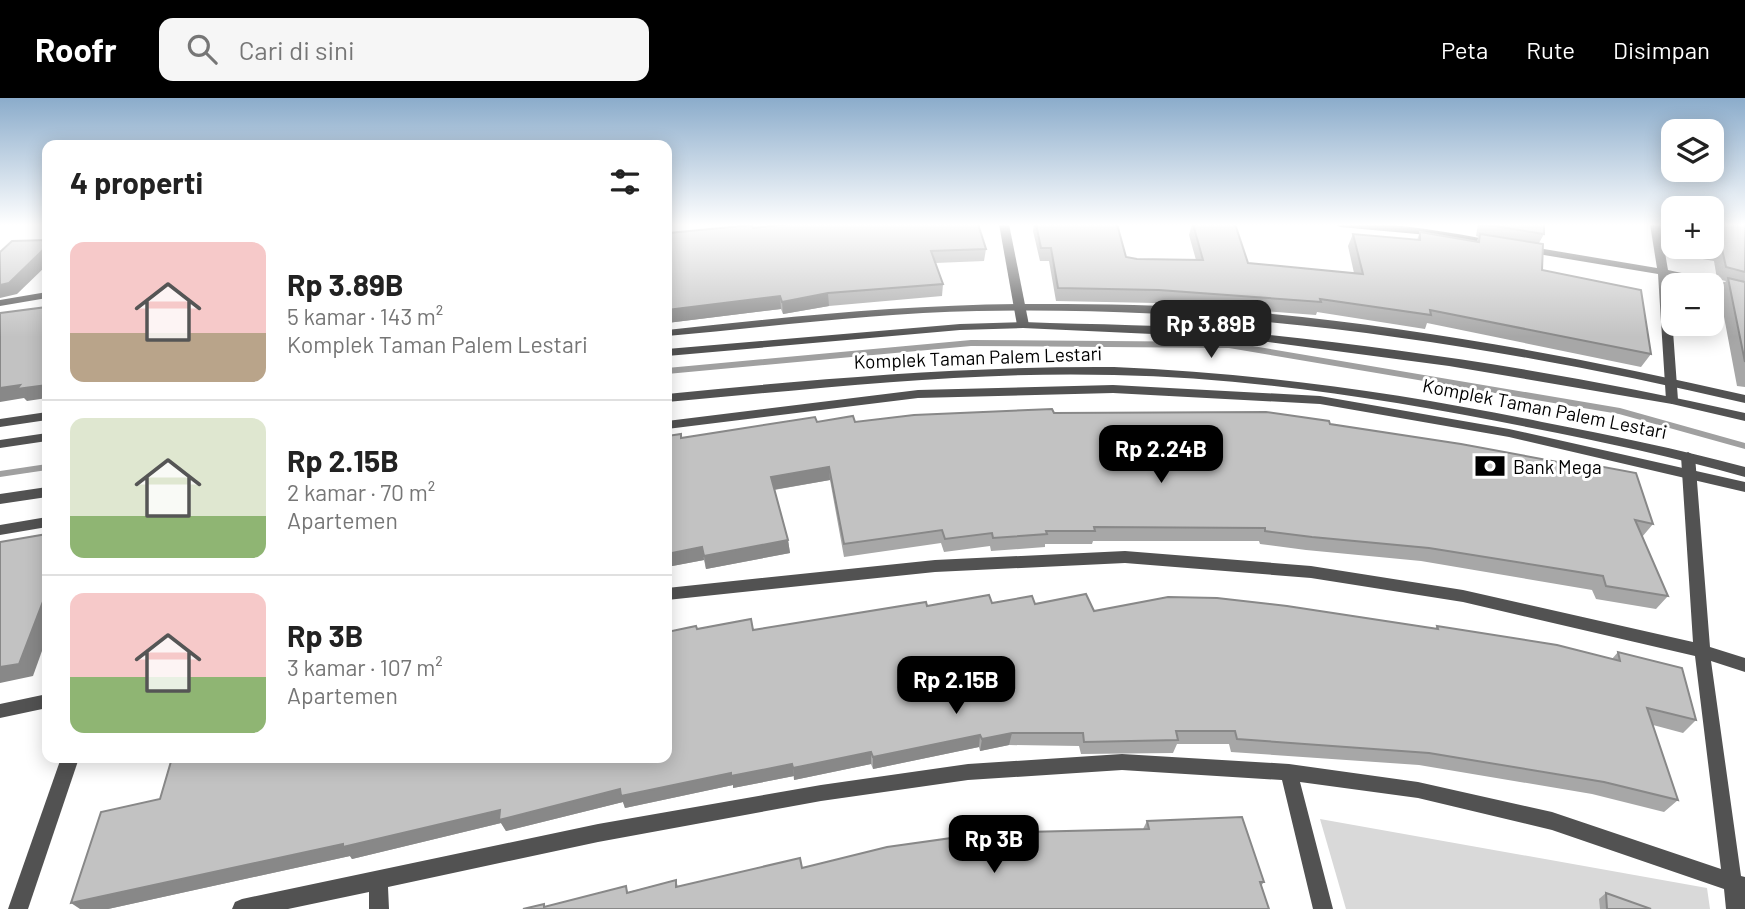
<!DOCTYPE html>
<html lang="id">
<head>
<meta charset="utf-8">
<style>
	:root { --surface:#fff; --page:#f6f6f6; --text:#222; --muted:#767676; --line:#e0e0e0; --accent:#000 }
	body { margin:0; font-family:Barlow,sans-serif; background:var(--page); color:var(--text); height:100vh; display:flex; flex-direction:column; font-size:26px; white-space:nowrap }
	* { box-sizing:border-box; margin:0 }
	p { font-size:23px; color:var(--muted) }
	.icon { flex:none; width:38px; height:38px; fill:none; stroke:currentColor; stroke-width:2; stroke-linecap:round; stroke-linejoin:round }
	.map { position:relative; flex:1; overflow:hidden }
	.side { position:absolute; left:42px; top:42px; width:630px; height:623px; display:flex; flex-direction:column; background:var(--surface); border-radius:14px; box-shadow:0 4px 18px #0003 }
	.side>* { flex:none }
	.tools { position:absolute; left:1661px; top:21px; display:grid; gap:14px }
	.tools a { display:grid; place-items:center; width:63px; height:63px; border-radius:14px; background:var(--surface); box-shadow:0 4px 18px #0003; font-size:35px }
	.price { position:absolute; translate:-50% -60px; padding:0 16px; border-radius:14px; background:var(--accent); color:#fff; font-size:23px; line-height:46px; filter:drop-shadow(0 2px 4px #0008) }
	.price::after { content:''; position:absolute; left:50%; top:42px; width:21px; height:16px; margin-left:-10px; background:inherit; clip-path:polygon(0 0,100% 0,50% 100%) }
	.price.current { background:#222; color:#fff }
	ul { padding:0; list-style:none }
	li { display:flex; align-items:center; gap:21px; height:175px; padding:0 28px }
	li+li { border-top:2px solid var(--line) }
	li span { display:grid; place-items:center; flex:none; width:196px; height:140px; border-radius:14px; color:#555 }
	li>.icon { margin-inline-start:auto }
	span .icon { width:84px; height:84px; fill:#fffc; stroke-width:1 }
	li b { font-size:30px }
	h2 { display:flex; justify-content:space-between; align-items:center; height:84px; padding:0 28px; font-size:30px }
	header { display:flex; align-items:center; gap:42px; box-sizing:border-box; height:98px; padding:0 35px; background:var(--accent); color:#fff }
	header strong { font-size:33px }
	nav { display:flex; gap:38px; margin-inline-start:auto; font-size:24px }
	.search { width:490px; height:63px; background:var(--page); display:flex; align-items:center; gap:18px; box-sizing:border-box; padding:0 24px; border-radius:14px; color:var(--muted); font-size:26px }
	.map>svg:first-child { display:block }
	.green { fill:#d9d9d9 }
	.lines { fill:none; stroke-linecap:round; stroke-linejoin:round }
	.stream { fill:#a0a0a0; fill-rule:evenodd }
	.service { fill:#525252; fill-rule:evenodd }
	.minor { fill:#525252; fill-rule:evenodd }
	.tertiary { fill:#525252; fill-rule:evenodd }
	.wall { fill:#a7a7a7 }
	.shaded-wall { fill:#888 }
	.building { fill:#c2c2c2; stroke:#888; stroke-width:2 }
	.labels { text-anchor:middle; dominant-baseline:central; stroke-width:6; stroke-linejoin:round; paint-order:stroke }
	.street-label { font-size:19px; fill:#000; stroke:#fff }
	.poi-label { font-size:19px; fill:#000; stroke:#fff; text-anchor:start }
</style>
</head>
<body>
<header>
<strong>Roofr</strong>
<div class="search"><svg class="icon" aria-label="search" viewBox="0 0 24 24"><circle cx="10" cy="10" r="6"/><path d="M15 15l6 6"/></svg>Cari di sini</div>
<nav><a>Peta</a><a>Rute</a><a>Disimpan</a></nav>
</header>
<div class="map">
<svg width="1745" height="811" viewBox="0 0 1745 811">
	<rect width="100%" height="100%" fill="#fff"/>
	<polygon class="green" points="1320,721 1707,790 1710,811 1346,811"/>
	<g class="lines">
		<g class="stream">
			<polygon points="971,242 1229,244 1620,310 1745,345 1745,351 1619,316 1229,250 971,248 667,276 667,270"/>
			<polygon points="47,366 47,372 0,379 0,373"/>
		</g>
		<g class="service">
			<path d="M1021,206C1081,206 1141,206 1201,210C1385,223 1566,256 1745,297V305C1491,246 1238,207 977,213C873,215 770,229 667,238V232C785,219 902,207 1021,206Z"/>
			<polygon points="1113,287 1320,298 1509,331 1745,384 1745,394 1509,339 1320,306 1113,295 918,300 667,331 667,323 918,292"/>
			<polygon points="47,314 47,322 0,329 0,321"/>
			<polygon points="47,419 47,429 0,437 0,427"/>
		</g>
		<g class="minor">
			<polygon points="667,126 678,126 667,129"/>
			<polygon points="999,126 1009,126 1029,227 1027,229 1019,229 1017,227"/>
			<path d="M1335,126C1389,123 1443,133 1496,143L1501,146L1496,149L1439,138L1340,129Z"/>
			<polygon points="1650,126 1660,126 1668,172 1745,189 1745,195 1669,178 1678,302 1672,306 1666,302 1658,176 1526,154 1521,151 1526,148 1657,170"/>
			<polygon points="47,194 47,200 0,208 0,202"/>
			<polygon points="1688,354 1695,358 1710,549 1745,560 1745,574 1711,563 1741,778 1745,779 1745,811 1726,811 1724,791 1552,732 1418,700 1300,684 1333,811 1313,811 1282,682 1122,672 968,682 821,703 598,744 388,789 389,811 369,811 369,794 288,811 232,811 235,804 242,801 598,726 821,687 968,666 1122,656 1289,666 1418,684 1552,714 1721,771 1695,558 1463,504 1311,480 1125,465 935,474 667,502 667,490 935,462 1125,453 1311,468 1463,492 1693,544 1681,358"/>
			<polygon points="47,596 47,610 0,620 0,606"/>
			<polygon points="61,660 79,660 28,811 8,811"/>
		</g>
		<g class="tertiary">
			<path d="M1023,224C1095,227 1169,226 1241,234C1410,251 1580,277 1745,315V323L1672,306L1449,268L1239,240L1023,230L960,232L667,258V251L960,226Z"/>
			<path d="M1114,269C1259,275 1400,295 1542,324C1610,337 1678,351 1745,369V379C1675,359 1603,344 1532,330C1394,302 1255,280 1114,277C964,273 816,291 667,304V296C816,281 964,268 1114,269Z"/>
			<polygon points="47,335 47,343 0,350 0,342"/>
			<polygon points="47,389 47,399 0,406 0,396"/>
		</g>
	</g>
	<g class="wall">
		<polygon points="1034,126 1117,126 1126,159 1137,161 1196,162 1189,137 1192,126 1217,126 1248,165 1354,175 1348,148 1353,136 1417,142 1420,134 1476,144 1479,139 1476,138 1478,126 1544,126 1544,136 1539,145 1542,172 1651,256 1641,269 1427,225 1425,231 1317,214 1316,217 1156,205 1056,203 1049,163 1040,163 1033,133"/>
		<polygon points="1745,126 1745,289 1737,288 1719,192 1726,183 1717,181 1714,163 1697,160 1695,149 1712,149"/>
		<polygon points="753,130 986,151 984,163 935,165 943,186 942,198 829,208 783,216 781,211 667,225 667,139"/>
		<polygon points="1054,315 1330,326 1586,370 1588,366 1653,426 1642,439 1668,498 1656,511 1596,501 1592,492 1421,463 1306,452 1260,446 1259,443 1093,443 1092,446 1045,446 1045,449 991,453 990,448 944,454 941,445 844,459 830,382 774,392 788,442 790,455 706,471 704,462 667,469 667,338 681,340 817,324 855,324"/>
		<polygon points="992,505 1035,506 1094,513 1435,531 1437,528 1612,561 1618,554 1696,622 1683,635 1653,627 1678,702 1664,714 1592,696 1419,667 1231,654 1229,646 1177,646 1173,655 1081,656 1079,648 1009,647 980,653 979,649 873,671 871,666 794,682 794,678 733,690 733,687 625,710 623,704 506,733 501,725 352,761 350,758 108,811 80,811 160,701 697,531 753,532 927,508"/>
		<polygon points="1147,723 1264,784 1261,788 546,809 626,788 628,794 676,782 678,789 1025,738 1026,734 1143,731"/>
		<polygon points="1606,795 1651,811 1600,811 1599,801"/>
	</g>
	<g class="shaded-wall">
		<polygon points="47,148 47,167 17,196 0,200 0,187"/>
		<polygon points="828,195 829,208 783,216 782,204"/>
		<polygon points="780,198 781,211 667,225 667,212"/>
		<polygon points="20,287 47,287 47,300 27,303 24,300 0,304 0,290"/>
		<polygon points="829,369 830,382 772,392 771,379"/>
		<polygon points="788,442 790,455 706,471 704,458"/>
		<polygon points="702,449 704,462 667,469 667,456"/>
		<polygon points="47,493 47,539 33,578 0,585 0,569"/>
		<polygon points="1012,635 1009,647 980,653 982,641"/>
		<polygon points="980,637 979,649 873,671 873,659"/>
		<polygon points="871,654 871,666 794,682 793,670"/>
		<polygon points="792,666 794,678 733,690 733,687 625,710 623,704 506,733 501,725 352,761 350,758 108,811 80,811 71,805 500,712 620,691"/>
	</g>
	<g class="building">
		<polygon points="787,126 978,126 986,151 931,153 943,186 828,195 782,204 780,198 667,212 667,139 669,139 669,135 752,127 753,130"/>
		<polygon points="1036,126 1117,126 1126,159 1137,161 1203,162 1193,126 1235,126 1248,165 1363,176 1353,136 1420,142 1420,134 1479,144 1480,136 1543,146 1542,172 1641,192 1651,256 1430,212 1431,217 1320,201 1321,204 1159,192 1058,190 1051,150 1041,150"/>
		<polygon points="1482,126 1544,126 1544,136"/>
		<polygon points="1712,126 1745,126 1745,174 1726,169 1722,151 1709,149 1712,149"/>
		<polygon points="47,142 47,148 9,185 0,187 0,154 12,143"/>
		<polygon points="1728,180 1745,184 1745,264"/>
		<polygon points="47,209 47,287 17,291 20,287 0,290 0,215"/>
		<polygon points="1052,311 1054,315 1266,314 1329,323 1330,326 1461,346 1590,370 1588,366 1636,375 1653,426 1635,422 1668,498 1606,488 1603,478 1429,450 1312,439 1265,433 1265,430 1094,429 1095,433 1046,433 1047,436 993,440 992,435 945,441 942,432 844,446 829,369 771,379 788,442 704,458 702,449 667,456 667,338 681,336 681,340 815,319 817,324 853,318 855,324 914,317"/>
		<polygon points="47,436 47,493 19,566 0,569 0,444"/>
		<polygon points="1086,496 1094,513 1168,499 1217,500 1287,508 1438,531 1437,528 1557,547 1620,563 1618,554 1682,570 1696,622 1647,610 1678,702 1604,684 1429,655 1237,641 1235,633 1176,633 1178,642 1084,644 1083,635 1012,635 982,641 980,637 873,659 871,654 793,670 792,666 731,678 731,675 621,698 620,691 499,722 500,712 343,749 343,746 71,805 101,714 160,701 172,660 667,660 667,534 696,528 697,531 751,521 753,532 926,504 927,508 989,497 992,505 1032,498 1035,506"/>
		<polygon points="1242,719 1264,784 1260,784 1269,811 523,811 544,806 544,809 626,788 627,795 676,782 676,789 800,760 802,770 887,749 966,738 967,746 1027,738 1026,734 1149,731 1147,723"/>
		<polygon points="1606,795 1651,811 1607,811"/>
	</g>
	<linearGradient id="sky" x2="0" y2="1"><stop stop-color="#8baccb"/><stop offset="0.53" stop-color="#fff"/><stop offset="1" stop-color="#fff" stop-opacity="0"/></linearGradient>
	<rect width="1745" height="239" fill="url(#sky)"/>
	<defs>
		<g id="bank-bare" transform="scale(2.415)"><path d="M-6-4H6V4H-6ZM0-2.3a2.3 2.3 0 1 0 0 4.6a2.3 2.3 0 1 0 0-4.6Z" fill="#000" stroke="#fff" stroke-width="2.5" paint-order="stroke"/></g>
	</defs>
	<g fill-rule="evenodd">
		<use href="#bank-bare" x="1490" y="368"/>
	</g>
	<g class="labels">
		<g class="street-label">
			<text transform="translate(978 259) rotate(-2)">Komplek Taman Palem Lestari</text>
			<text transform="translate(1545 310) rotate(11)">Komplek Taman Palem Lestari</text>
		</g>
		<g class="poi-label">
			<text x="1513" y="368">Bank Mega</text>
		</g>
	</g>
</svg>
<div class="tools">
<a><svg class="icon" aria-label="layers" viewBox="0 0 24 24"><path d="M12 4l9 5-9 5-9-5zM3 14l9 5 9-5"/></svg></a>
<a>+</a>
<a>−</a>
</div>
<b class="price current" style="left:1211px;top:262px">Rp 3.89B</b>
<b class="price" style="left:1161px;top:387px">Rp 2.24B</b>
<b class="price" style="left:956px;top:618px">Rp 2.15B</b>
<b class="price" style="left:994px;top:777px">Rp 3B</b>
<section class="side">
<h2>4 properti<svg class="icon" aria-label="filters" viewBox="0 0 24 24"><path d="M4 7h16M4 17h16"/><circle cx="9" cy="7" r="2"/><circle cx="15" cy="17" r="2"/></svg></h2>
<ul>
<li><span style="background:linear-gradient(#f6c9c9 65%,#b9a48a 0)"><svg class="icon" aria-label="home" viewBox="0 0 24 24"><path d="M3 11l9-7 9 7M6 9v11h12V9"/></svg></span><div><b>Rp 3.89B</b><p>5 kamar · 143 m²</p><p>Komplek Taman Palem Lestari</p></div></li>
<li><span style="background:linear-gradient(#dfe7d0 70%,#8fb573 0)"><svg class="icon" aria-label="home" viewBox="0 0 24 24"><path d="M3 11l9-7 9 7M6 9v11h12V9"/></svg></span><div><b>Rp 2.15B</b><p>2 kamar · 70 m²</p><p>Apartemen</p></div></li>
<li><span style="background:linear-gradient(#f6c9c9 60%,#8fb573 0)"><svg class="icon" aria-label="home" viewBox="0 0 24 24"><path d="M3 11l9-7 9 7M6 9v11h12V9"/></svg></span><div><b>Rp 3B</b><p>3 kamar · 107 m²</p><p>Apartemen</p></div></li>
</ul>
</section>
</div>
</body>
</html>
